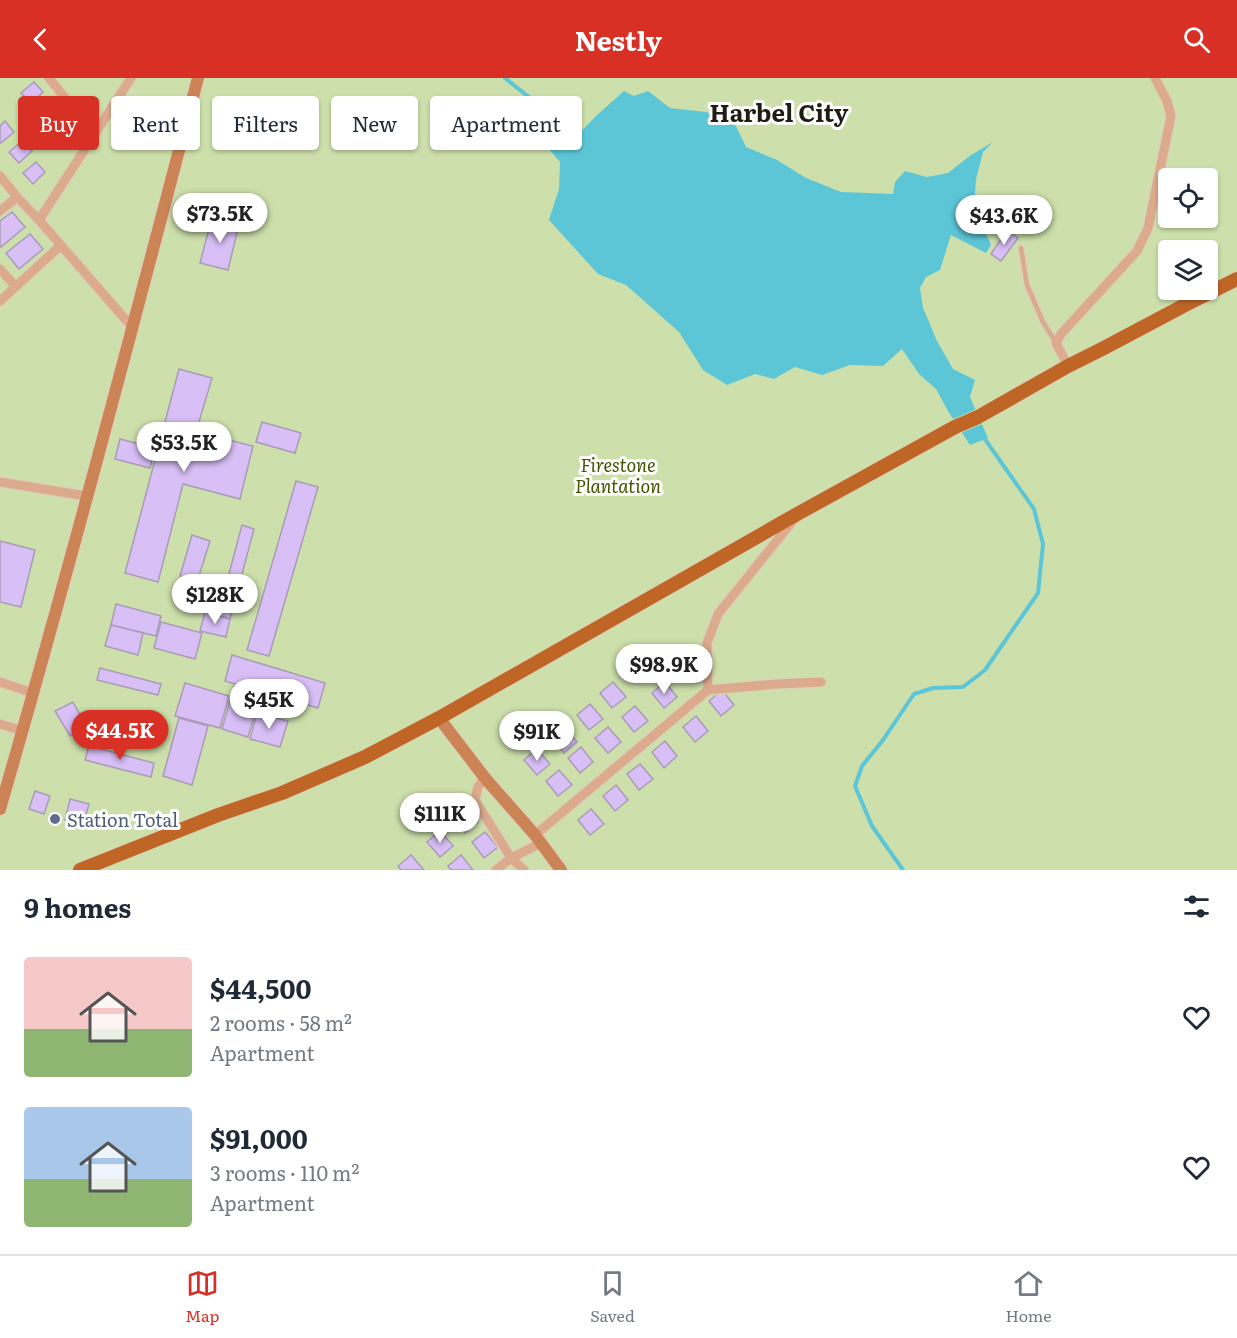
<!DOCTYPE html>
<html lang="en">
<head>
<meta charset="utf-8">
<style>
	:root { --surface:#fff; --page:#f6f6f7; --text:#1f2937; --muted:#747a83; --line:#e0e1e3; --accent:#d93025 }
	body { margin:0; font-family:Literata,serif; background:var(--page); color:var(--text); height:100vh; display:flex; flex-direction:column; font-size:22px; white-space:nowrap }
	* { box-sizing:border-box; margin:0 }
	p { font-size:20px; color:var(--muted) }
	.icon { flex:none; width:33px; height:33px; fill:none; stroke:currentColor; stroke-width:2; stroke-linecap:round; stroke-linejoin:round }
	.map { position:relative; height:792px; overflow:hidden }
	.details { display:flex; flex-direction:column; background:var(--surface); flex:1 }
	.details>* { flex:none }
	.top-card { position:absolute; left:18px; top:18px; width:600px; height:54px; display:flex; gap:12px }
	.controls { position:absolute; left:1158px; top:90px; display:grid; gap:12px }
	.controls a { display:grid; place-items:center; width:60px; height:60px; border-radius:6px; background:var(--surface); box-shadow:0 2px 4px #0004; font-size:30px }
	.price { position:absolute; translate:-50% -51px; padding:0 14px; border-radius:21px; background:#fff; color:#222; font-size:20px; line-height:39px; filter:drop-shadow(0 2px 3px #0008) }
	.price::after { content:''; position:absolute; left:50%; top:36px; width:18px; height:14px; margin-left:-9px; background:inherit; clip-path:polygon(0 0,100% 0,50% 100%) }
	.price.on { background:var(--accent); color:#fff }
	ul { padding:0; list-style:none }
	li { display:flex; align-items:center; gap:18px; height:150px; padding:0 24px }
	li span { display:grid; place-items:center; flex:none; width:168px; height:120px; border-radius:6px; color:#555 }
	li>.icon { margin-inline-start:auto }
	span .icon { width:72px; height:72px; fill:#fffc; stroke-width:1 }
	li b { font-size:26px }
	h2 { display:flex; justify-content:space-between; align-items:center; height:72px; padding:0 24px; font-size:26px }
	.pill { padding:0 21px; border-radius:6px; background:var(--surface); box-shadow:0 2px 4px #0004; font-size:21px; line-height:54px }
	.pill.on { background:var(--accent); color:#fff }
	header { display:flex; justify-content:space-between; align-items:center; height:78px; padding:0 24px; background:var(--accent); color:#fff; font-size:27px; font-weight:700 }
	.dock { display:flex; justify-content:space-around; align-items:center; height:84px; border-top:2px solid var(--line); background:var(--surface); font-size:16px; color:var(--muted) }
	.dock a { display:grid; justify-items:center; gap:3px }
	.dock .on { color:var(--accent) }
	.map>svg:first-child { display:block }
	.green { fill:#cde0ab; fill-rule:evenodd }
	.water { fill:#5cc6d7 }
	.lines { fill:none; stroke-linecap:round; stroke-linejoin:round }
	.stream { stroke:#5cc6d7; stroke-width:4 }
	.building { fill:#d8bff6; stroke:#a99cb7; stroke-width:1.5 }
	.lane-casing { stroke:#d9d3b7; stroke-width:8 }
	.street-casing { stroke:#d9d3b7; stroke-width:12 }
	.secondary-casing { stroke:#d9d3b7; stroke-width:15 }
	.primary-casing { stroke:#d9d3b7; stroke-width:16 }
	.lane { stroke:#dcaa8c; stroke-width:4.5 }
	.street { stroke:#dcaa8c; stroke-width:9 }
	.secondary { stroke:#cc8356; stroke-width:12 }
	.primary { stroke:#bf6627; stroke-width:14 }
	.service-dot { fill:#5c6f8a; stroke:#fff; stroke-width:2 }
	.labels { text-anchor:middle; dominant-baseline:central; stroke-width:6; stroke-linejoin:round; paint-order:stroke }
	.park-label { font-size:18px; font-style:italic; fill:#425600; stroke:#fff }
	.service-label { font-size:18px; fill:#4e5e75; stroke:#fff; text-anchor:start }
	.district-label { font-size:24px; font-weight:bold; fill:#1f1c11; stroke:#fff }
</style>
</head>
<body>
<header><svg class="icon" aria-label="back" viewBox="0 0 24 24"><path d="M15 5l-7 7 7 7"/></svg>Nestly<svg class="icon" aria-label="search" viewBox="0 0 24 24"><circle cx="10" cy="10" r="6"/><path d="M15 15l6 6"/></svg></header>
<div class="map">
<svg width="1237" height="792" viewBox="0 0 1237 792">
	<rect width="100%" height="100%" fill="#fdf6d7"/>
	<path class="green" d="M0,0H1237V792H0ZM1168,100H1208V140H1168ZM1168,172H1208V212H1168Z"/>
	<polygon class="water" points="624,13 634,18 648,13 670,30 706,34 733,42 746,69 777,82 806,100 841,114 893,116 895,104 905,93 927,99 948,95 971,77 993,64 983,74 976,101 974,129 991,167 986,175 951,157 940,192 926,199 920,210 923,230 937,263 953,291 975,302 970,319 988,360 970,367 948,333 936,311 919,296 902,271 883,288 850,287 822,297 795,289 774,301 755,296 727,307 703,292 679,254 626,207 598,196 549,142 559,111 560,84 544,65 540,50 547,43 553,41 573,62 596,38"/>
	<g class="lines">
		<g class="stream">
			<polyline points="505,0 530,20 547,46"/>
			<polyline points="903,792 872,748 855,708 862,688 883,662 914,616 933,610 963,609 985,592 1038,515 1043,466 1034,431 982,357"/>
		</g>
	</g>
	<g class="building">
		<polygon points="34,4 43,14 31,26 21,15"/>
		<polygon points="51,23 60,33 47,45 38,34"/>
		<polygon points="5,43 14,54 1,65 0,64 0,48"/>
		<polygon points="68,43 77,54 64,65 55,55"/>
		<polygon points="22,63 32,73 19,85 9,74"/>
		<polygon points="36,84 45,94 33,106 23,95"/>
		<polygon points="12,134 25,149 1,169 0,167 0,143"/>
		<polygon points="212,139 239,146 228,192 200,185"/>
		<polygon points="1007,152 1018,160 1001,183 991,176"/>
		<polygon points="30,156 43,171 19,191 6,175"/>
		<polygon points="179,291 212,300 196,354 253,368 240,421 183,406 158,504 125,495"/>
		<polygon points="262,344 301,355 295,375 256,364"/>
		<polygon points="120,361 155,370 150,390 115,381"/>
		<polygon points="296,403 318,409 269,578 247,572"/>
		<polygon points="242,447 254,451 230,541 218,537"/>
		<polygon points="192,457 210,463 197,504 180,498"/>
		<polygon points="0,463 35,472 21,529 0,524"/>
		<polygon points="116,526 161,538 156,558 111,547"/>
		<polygon points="205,534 230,541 226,559 200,553"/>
		<polygon points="161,544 202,555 195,581 154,570"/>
		<polygon points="111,547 143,555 138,577 105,568"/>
		<polygon points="232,577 325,605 318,630 225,603"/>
		<polygon points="691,579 704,594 691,605 678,590"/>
		<polygon points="100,590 161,606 158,617 97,602"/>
		<polygon points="613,604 626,619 612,630 600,615"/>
		<polygon points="665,604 677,619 664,630 652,615"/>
		<polygon points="185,605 229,618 220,650 175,638"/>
		<polygon points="234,608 261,616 248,659 222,651"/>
		<polygon points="722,612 734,627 721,638 709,623"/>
		<polygon points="73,624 87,649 70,658 55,633"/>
		<polygon points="590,626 603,641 589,652 577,637"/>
		<polygon points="635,628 648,643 634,654 622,639"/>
		<polygon points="257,635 288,643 280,669 250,661"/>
		<polygon points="696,638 708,653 695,664 683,649"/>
		<polygon points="179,640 208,648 192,707 163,698"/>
		<polygon points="565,649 577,664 564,675 551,659"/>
		<polygon points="608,649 621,664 608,675 595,660"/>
		<polygon points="665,663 677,678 664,690 652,674"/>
		<polygon points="89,668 154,685 151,699 85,682"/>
		<polygon points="581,669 593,684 580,695 568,680"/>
		<polygon points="537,671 550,686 537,697 524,682"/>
		<polygon points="640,686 653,701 639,712 627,696"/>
		<polygon points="559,692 572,707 558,718 546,703"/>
		<polygon points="616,707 628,722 615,733 603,718"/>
		<polygon points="35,713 50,718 44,736 29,731"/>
		<polygon points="70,721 89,726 83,747 65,742"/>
		<polygon points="466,729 478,744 465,755 453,740"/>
		<polygon points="591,731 604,746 590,757 578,742"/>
		<polygon points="440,753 453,768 440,779 427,764"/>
		<polygon points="485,754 498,769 484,780 472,764"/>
		<polygon points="411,777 424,792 401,792 398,788"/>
		<polygon points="461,777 473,792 451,792 448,788"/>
	</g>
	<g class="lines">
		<g class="lane-casing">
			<polyline id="lane" points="1021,170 1027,207 1043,244 1056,265"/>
		</g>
		<g class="street-casing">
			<g id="street">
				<polyline points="49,0 87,47 93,60"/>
				<polyline points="0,98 17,119 39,142 132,249"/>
				<polyline points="0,133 17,119"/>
				<polyline points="39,142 131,0"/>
				<polyline points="0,191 15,208"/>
				<polyline points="0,223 60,168"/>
				<polyline points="1068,288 1056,265 1061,256 1137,173 1148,150 1171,38 1167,23 1155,0"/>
				<polyline points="0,404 86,418"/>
				<polyline points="0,604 33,615"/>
				<polyline points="708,612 777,606 821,604"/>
				<polyline points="0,646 23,653"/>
				<polyline points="485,700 478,709 475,722 511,780 524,792"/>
				<polyline points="535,757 708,612 707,565 718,536 795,440"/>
				<polyline points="496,792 511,780 541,765"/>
			</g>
		</g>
		<g class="secondary-casing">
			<g id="secondary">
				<polyline points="439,640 485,700 535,757 561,792"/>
				<path d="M0,731C70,489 134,244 198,0"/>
			</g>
		</g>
		<g class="primary-casing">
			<polyline id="primary" points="80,792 218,737 282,715 365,679 439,640 799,435 955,349 978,339 1068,288 1102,271 1185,227 1237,201"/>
		</g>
		<use href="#lane" class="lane"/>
		<use href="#street" class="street"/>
		<use href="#secondary" class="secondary"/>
		<use href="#primary" class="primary"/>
	</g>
	<circle class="service-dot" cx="55" cy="741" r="6"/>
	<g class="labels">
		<g class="park-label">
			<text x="618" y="386">Firestone<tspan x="618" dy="21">Plantation</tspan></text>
		</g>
		<g class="service-label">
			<text x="67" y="741">Station Total</text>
		</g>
		<g class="district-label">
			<text x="779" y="33">Harbel City</text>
		</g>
	</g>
</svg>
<div class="controls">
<a><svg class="icon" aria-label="locate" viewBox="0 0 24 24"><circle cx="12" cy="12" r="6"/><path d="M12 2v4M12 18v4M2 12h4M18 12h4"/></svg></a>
<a><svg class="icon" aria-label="layers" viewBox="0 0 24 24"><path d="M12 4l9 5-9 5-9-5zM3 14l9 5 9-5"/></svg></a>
</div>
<b class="price" style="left:220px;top:166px">$73.5K</b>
<b class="price" style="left:1004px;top:168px">$43.6K</b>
<b class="price" style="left:184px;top:395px">$53.5K</b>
<b class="price" style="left:215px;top:547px">$128K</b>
<b class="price" style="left:664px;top:617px">$98.9K</b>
<b class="price" style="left:269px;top:652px">$45K</b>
<b class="price on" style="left:120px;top:683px">$44.5K</b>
<b class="price" style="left:537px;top:684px">$91K</b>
<b class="price" style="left:440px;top:766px">$111K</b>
<div class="top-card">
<a class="pill on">Buy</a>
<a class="pill">Rent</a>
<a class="pill">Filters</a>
<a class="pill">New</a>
<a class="pill">Apartment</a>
</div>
</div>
<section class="details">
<h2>9 homes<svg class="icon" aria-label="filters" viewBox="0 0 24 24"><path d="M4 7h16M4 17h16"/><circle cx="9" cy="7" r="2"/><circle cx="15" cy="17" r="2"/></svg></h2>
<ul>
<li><span style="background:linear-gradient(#f6c9c9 60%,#8fb573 0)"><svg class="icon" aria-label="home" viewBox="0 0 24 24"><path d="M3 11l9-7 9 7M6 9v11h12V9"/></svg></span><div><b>$44,500</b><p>2 rooms · 58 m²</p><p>Apartment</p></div><svg class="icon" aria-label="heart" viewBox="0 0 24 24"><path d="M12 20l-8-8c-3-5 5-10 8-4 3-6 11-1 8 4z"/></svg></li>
<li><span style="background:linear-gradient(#a9c7e8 60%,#8fb573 0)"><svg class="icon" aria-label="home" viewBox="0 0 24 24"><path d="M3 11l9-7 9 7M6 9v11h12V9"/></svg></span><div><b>$91,000</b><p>3 rooms · 110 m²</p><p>Apartment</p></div><svg class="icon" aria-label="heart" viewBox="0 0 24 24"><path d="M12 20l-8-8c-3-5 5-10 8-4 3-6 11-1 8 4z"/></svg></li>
</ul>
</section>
<nav class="dock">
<a class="on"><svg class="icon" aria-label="map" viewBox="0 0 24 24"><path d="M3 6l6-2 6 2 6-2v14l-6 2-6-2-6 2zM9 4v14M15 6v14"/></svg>Map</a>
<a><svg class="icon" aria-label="saved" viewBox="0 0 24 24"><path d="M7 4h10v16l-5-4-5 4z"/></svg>Saved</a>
<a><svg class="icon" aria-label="home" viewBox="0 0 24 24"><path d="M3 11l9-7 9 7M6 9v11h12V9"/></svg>Home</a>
</nav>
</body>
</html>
